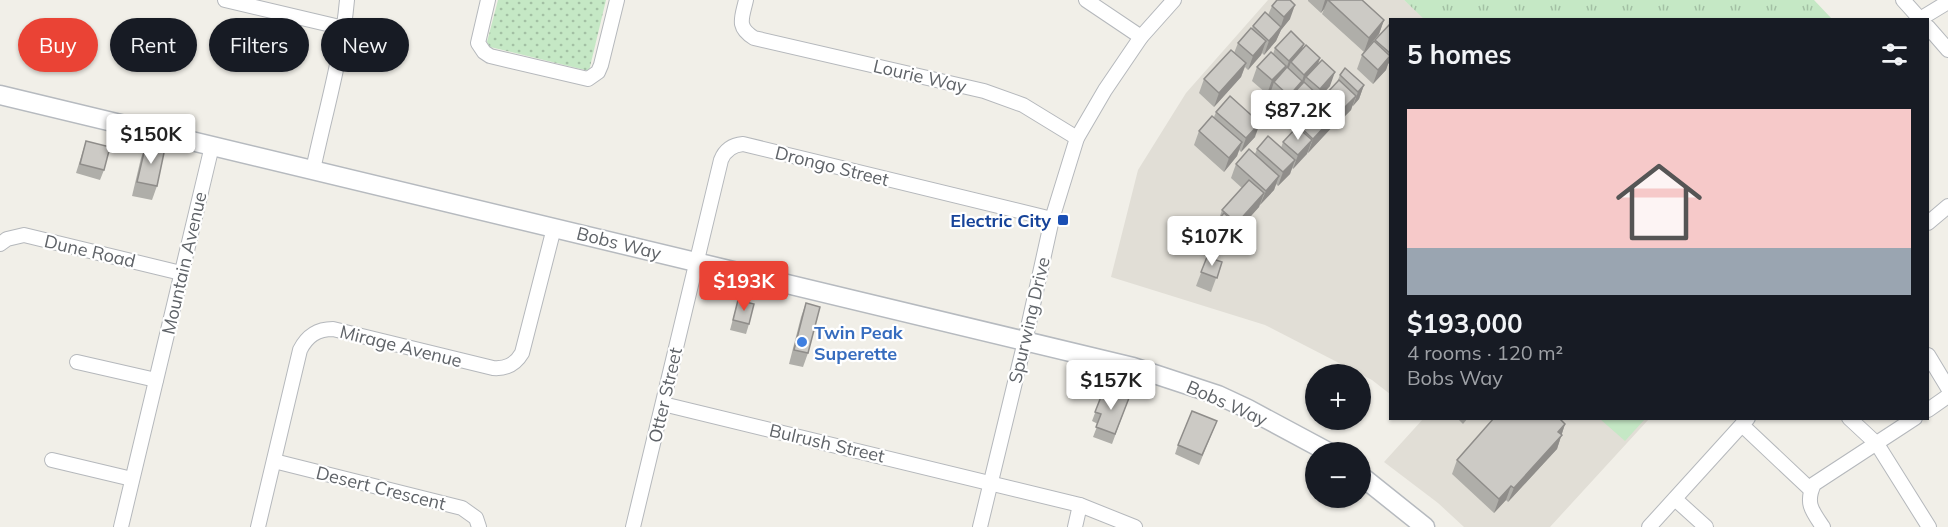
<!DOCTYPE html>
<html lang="en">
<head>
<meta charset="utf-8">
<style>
	:root { --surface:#171b24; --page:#242831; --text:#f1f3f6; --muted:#9ea1a6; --accent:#ea4335 }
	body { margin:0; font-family:Mulish,sans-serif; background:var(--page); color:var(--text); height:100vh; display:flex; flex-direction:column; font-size:22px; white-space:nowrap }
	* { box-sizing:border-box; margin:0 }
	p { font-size:20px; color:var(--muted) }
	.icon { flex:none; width:33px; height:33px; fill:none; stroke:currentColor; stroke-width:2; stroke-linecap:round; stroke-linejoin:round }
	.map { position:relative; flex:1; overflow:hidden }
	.side { position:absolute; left:1389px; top:18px; width:540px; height:402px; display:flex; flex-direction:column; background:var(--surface); border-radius:0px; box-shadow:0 2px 4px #0004 }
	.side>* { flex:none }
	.hud { position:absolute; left:18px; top:18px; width:570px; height:54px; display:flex; gap:12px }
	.controls { position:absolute; left:1305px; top:364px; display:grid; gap:12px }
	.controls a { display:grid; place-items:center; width:66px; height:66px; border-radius:50%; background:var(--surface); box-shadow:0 2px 4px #0004; font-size:30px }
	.price { position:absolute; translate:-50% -51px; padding:0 14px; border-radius:6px; background:#fff; color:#222; font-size:20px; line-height:39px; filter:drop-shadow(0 2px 3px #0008) }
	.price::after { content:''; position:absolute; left:50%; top:36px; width:18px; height:14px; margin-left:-9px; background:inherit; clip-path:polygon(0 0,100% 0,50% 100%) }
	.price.on { background:var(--accent); color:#fff }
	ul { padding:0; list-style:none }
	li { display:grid; align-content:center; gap:12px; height:318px; padding:0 18px }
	li span { display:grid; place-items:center; height:186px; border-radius:0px; color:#555 }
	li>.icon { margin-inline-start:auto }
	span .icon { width:108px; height:108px; fill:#fffc; stroke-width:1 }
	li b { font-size:26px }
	h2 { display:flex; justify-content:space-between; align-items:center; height:72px; padding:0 18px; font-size:26px }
	.pill { padding:0 21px; border-radius:27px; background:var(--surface); box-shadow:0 2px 4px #0004; font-size:21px; line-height:54px }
	.pill.on { background:var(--accent); color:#fff }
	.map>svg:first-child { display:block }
	.education { fill:#e1ded6 }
	.grass { fill:url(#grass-tufts) }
	.park { fill:url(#park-dots) }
	.pitch { fill:#c5e8c5 }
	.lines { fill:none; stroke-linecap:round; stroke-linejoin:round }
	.street-casing { stroke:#b5b8bc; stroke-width:16 }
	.secondary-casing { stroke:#b6babf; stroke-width:21 }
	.street { stroke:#fff; stroke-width:14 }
	.secondary { stroke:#fff; stroke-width:18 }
	.wall { fill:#afaea9 }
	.shaded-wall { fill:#8f8d8a }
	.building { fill:#cccac5; stroke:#8f8d8a; stroke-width:1.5 }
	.transit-dot { fill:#1a4fb4; stroke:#fff; stroke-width:2 }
	.shop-dot { fill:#3f7fe0; stroke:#fff; stroke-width:2 }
	.labels { text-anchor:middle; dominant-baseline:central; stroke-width:4.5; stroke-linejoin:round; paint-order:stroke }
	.street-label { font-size:18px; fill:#5f6368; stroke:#fff }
	.transit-label { font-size:18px; font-weight:bold; fill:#164399; stroke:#fff; text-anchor:end }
	.shop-label { font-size:18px; font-weight:bold; fill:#366cbe; stroke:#fff; text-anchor:start }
</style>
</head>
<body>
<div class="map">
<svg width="1948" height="527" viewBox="0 0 1948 527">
	<defs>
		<pattern id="grass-tufts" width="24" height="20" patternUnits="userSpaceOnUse" patternTransform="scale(1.5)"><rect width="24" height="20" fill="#c5e8c5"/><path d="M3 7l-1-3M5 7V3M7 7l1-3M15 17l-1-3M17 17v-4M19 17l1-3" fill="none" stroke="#a3c0a4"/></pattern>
		<pattern id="park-dots" width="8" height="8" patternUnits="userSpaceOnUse" patternTransform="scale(1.5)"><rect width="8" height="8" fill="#c5e8c5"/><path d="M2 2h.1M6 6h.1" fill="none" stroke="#a3c0a4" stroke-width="1.8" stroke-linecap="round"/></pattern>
	</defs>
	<rect width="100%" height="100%" fill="#f1efe8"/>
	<g class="education">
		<polygon points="1268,0 1404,0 1425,19 1390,20 1390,394 1372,380 1265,325 1111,277 1138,170 1186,93"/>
		<polygon points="1423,419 1649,419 1550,527 1464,527 1438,503 1384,462"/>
	</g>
	<polygon class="grass" points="1404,0 1814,0 1832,19 1425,20"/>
	<polygon class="park" points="498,0 606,0 589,71 490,47 487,42"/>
	<polygon class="pitch" points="1600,419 1645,419 1625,441"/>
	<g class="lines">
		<g class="street-casing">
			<g id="street">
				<polyline points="225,0 344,28"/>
				<polyline points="488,0 478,43 484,52 490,56 588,79 598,72 601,65 617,0"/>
				<path d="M746,0C742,18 736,27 754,38L984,91L1023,105L1077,138"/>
				<polyline points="1086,0 1141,37"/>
				<polyline points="1903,0 1921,20"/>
				<polyline points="1920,19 1948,2"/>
				<polyline points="1928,27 1948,50"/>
				<path d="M313,170C325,113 342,57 347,0"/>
				<polyline points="1928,223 1948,206"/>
				<polyline points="0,244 7,239 24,235 181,273"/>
				<polyline points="1928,355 1948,388"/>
				<polyline points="77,362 156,380"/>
				<polyline points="663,404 1080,505 1135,527"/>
				<polyline points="1928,410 1948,396"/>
				<polyline points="1849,418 1877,444 1929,527"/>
				<polyline points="1742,425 1811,490"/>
				<polyline points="52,460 132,479"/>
				<polyline points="274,461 462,508 476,518 479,527"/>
				<polyline points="1675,499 1706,527"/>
				<polyline points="121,527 212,146"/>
				<path d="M258,527L300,350C307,336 317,329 333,329L493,368C506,369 515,365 522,353L554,228"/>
				<path d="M633,527L721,160C725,150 732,145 743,144L1052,219"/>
				<polyline points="980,527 1025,341 1052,219 1077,138 1105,90 1141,37 1174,0"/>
				<polyline points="1075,527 1080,505"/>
				<polyline points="1649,527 1748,418"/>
				<path d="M1823,527C1812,511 1805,503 1814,484L1915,418"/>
			</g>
		</g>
		<g class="secondary-casing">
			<g id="secondary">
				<polyline points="0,95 1133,367 1218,395 1248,409 1330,453"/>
				<polyline points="1360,475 1425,527"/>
			</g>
		</g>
		<use href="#street" class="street"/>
		<use href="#secondary" class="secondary"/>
	</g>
	<g class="wall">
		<polygon points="1308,0 1362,0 1384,20 1379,34 1364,52 1322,14 1324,9 1321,13 1308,1"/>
		<polygon points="1272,6 1290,19 1281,30 1276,41 1264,55 1262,53 1261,55 1248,70 1245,67 1241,77 1214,107 1199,93 1204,79 1234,53 1238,43 1252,28 1253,26 1268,15"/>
		<polygon points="1390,27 1390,62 1388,64 1386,70 1373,84 1357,69 1362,55 1375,40"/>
		<polygon points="1275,48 1302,50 1320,58 1318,64 1330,86 1317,100 1315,107 1325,96 1326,94 1337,82 1340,75 1364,85 1359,99 1353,106 1352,105 1351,110 1338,123 1336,121 1335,124 1308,153 1307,152 1293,169 1292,168 1290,174 1278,186 1276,184 1274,190 1260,205 1260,204 1259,207 1220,251 1208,240 1213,226 1219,219 1222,210 1242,188 1231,178 1236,164 1255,154 1257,149 1281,148 1283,142 1297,128 1299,124 1285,111 1287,106 1284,110 1269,96 1271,91 1267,94 1252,81 1257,67 1273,54"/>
		<polygon points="1216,112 1255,137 1241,152 1239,150 1237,156 1224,172 1194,145 1199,131 1214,117"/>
		<polygon points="86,141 104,170 100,180 76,173"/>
		<polygon points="146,144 157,186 152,200 132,196 141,158"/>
		<polygon points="1207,257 1222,262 1211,292 1196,286"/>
		<polygon points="738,300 749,324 746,334 730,330"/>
		<polygon points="806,303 808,353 803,367 789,364 801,317"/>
		<polygon points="1104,389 1129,398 1112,444 1093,437 1098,424 1092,421"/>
		<polygon points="1457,418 1468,418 1463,424"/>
		<polygon points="1217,421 1199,465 1175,454 1178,445"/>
		<polygon points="1565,424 1557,449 1508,502 1506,500 1494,513 1452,474 1457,460"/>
	</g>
	<g class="shaded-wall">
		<polygon points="1325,0 1332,0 1328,0 1324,9 1321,13"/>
		<polygon points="1295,5 1290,19 1281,30 1276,41 1264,55 1269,41 1280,29 1284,17"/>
		<polygon points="1384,20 1379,34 1364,52 1369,38"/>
		<polygon points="1266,41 1261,55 1248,70 1253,56"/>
		<polygon points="1304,44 1299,58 1291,62 1288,70 1284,75 1289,61"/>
		<polygon points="1390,53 1390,62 1388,64 1386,70 1373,84 1378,70 1388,59"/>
		<polygon points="1320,58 1315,72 1306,77 1303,85 1290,97 1287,106 1284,110 1289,96 1302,81 1304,75"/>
		<polygon points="1246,63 1241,77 1214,107 1219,93"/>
		<polygon points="1286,66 1281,80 1274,82 1271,91 1267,94 1272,80"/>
		<polygon points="1335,72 1330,86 1317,100 1314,110 1300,125 1305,111 1316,99 1320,89"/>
		<polygon points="1364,85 1359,99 1353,106 1358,92"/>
		<polygon points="1356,96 1351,110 1338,123 1343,109"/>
		<polygon points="1340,110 1335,124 1308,153 1313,139"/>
		<polygon points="1260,123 1255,137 1241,152 1246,138"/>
		<polygon points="1312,140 1307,154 1293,169 1298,155"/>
		<polygon points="1242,142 1237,156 1224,172 1229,158"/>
		<polygon points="1295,160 1290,174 1278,186 1283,172"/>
		<polygon points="1279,176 1274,190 1260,205 1266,191"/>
		<polygon points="1264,193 1259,207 1232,237 1237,223"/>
		<polygon points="1236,224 1231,238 1220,251 1225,237"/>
		<polygon points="1565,424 1557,449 1508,502 1514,488"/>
		<polygon points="1511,486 1506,500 1494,513 1499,499"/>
	</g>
	<g class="building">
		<polygon points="1277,0 1290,0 1295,5 1284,17 1272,6"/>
		<polygon points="1328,0 1362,0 1384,20 1369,38"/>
		<polygon points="1265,12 1281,27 1269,41 1253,26"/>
		<polygon points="1389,25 1390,27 1390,53 1375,40"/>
		<polygon points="1251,28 1266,41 1253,56 1238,43"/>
		<polygon points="1291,31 1304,44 1289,61 1275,48"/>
		<polygon points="1374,41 1390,56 1378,70 1362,55"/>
		<polygon points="1306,45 1320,58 1304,75 1291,62"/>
		<polygon points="1231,50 1246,63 1219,93 1204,79"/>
		<polygon points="1271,52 1286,66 1272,80 1257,67"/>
		<polygon points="1322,60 1335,72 1320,89 1306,77"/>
		<polygon points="1287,67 1302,81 1289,96 1274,82"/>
		<polygon points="1345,68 1364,85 1358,92 1340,75"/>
		<polygon points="1339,80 1356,96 1343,109 1326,94"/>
		<polygon points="1304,82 1319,96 1305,111 1290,97"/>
		<polygon points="1230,96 1260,123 1246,138 1216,112"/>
		<polygon points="1325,96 1340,110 1313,139 1298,125"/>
		<polygon points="1212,116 1242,142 1229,158 1199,131"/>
		<polygon points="1297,127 1312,140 1298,155 1283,142"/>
		<polygon points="1268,136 1295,160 1283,172 1257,149"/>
		<polygon points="86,141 110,147 104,170 80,164"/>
		<polygon points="146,144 165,148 157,186 137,182"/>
		<polygon points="1249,149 1279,176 1266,191 1236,164"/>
		<polygon points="1249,180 1264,193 1237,223 1222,210"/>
		<polygon points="1224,213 1236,224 1225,237 1213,226"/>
		<polygon points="1207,257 1222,262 1217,278 1201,272"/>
		<polygon points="738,300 754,304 749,324 733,320"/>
		<polygon points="806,303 820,307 808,353 794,350"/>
		<polygon points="1104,389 1129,398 1115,434 1096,427 1101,414 1095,412"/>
		<polygon points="1192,411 1217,421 1202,455 1178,445"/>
		<polygon points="1494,418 1559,418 1565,424 1558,432 1562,435 1514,488 1511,486 1499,499 1457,460"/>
	</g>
	<rect class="transit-dot" x="1057" y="214" width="12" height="12" rx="3"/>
	<circle class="shop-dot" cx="802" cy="342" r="6"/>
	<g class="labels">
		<g class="street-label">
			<text transform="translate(920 76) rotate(13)">Lourie Way</text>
			<text transform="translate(832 166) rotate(14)">Drongo Street</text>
			<text transform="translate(619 243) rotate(14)">Bobs Way</text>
			<text transform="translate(90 251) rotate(13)">Dune Road</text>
			<text transform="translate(184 263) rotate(-77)">Mountain Avenue</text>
			<text transform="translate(1029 320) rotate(-77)">Spurwing Drive</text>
			<text transform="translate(401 346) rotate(14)">Mirage Avenue</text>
			<text transform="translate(665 395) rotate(-77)">Otter Street</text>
			<text transform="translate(1227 403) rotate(24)">Bobs Way</text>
			<text transform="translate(827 443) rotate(13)">Bulrush Street</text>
			<text transform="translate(381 488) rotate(14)">Desert Crescent</text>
		</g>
		<g class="transit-label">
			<text x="1051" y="220">Electric City</text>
		</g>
		<g class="shop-label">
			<text x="814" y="332">Twin Peak<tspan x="814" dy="21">Superette</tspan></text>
		</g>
	</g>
</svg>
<div class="controls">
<a>+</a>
<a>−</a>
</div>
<b class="price" style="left:1298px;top:141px">$87.2K</b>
<b class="price" style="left:151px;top:165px">$150K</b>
<b class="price" style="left:1212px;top:267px">$107K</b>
<b class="price on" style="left:744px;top:312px">$193K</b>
<b class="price" style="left:1111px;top:411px">$157K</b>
<div class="hud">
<a class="pill on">Buy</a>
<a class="pill">Rent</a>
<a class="pill">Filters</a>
<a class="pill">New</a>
</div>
<section class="side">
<h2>5 homes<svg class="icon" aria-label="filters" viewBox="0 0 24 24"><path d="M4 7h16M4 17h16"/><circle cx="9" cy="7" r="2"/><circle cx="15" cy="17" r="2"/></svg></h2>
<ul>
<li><span style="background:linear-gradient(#f6c9c9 75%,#9aa5b1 0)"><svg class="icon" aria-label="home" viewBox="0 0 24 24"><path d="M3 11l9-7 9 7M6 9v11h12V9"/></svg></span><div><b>$193,000</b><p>4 rooms · 120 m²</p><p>Bobs Way</p></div></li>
</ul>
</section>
</div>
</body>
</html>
